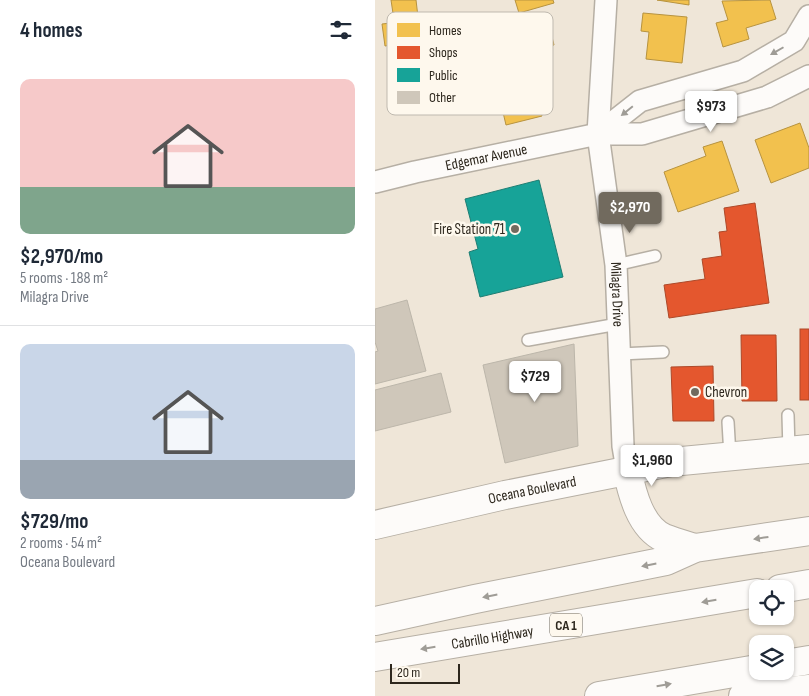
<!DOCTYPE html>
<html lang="en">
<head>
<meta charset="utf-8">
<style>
	:root { --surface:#fff; --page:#f2f2f3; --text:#1f2937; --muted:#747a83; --line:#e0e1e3; --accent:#716a5e }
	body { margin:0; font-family:"Sofia Sans Condensed",sans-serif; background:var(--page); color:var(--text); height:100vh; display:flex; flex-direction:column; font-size:19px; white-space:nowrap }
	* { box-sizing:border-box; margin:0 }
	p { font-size:16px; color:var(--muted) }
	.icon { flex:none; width:28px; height:28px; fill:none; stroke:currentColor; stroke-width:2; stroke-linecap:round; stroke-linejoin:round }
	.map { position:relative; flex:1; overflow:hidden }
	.details { display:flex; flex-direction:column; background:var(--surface); width:375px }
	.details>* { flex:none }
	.fabs { position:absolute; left:374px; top:580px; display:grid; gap:10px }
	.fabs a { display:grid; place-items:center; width:45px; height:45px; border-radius:10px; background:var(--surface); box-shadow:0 1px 4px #0004; font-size:25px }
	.scale { position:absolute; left:15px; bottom:12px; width:70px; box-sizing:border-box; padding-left:5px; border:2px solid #2d271d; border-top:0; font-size:14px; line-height:18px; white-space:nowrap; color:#2d271d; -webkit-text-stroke:4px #fef8ed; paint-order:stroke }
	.price { position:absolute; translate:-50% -42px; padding:0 11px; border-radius:5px; background:#fff; color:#222; font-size:16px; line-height:32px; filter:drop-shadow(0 1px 2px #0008) }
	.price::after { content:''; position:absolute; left:50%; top:30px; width:15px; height:11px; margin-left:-8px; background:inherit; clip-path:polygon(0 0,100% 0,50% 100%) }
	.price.on { background:var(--accent); color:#fff }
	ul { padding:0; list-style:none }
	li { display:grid; align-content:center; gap:10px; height:265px; padding:0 20px }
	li+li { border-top:1px solid var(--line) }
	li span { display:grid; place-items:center; height:155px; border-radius:10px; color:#555 }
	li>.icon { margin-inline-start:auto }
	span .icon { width:90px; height:90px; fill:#fffc; stroke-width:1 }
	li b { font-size:21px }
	h2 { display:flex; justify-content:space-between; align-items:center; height:60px; padding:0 20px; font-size:21px }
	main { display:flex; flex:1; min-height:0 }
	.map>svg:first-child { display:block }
	.homes { fill:#f2c14e; stroke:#b7933f }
	.shops { fill:#e4572e; stroke:#ad4929 }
	.public { fill:#17a398; stroke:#1e7e73 }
	.building { fill:#cfc7ba; stroke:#bcb6aa }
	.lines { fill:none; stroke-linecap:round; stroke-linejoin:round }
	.lane-casing { stroke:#b6afa4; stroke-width:14 }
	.street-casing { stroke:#b6afa4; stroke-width:24 }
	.secondary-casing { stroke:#b6afa4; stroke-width:30 }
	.highway-casing { stroke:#b6afa4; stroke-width:30 }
	.lane { stroke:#fdfbf9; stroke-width:11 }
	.street { stroke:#fdfbf9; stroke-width:21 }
	.secondary { stroke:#fdfbf9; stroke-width:28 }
	.highway { stroke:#fdfbf9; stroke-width:28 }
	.oneway { fill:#9f9c96 }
	.poi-dot { fill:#716a5e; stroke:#fef8ed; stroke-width:2 }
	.labels { text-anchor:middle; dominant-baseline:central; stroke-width:5; stroke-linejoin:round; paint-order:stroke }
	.shield { fill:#fef8ed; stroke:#6c665b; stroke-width:1 }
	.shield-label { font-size:14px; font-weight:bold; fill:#2d271d }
	.street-label { font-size:15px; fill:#2d271d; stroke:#fef8ed }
	.poi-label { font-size:15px; fill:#2d271d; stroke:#fef8ed; text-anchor:end }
	.key { fill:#fef8ed; stroke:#bfb9af; stroke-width:1 }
	.key-label { font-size:14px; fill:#2d271d }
</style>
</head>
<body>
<main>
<section class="details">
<h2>4 homes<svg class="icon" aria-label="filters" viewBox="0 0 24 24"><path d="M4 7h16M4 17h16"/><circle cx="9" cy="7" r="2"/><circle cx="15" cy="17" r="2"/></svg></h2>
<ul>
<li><span style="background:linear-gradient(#f6c9c9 70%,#7fa58c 0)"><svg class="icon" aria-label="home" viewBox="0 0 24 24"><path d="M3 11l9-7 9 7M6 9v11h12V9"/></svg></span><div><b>$2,970/mo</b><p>5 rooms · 188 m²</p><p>Milagra Drive</p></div></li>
<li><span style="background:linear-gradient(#c9d6e8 75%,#9aa5b1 0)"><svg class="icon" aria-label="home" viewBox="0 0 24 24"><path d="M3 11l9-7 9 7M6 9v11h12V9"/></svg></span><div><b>$729/mo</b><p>2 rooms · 54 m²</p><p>Oceana Boulevard</p></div></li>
</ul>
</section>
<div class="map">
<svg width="434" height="696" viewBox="0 0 434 696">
	<rect width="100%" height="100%" fill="#efe6d8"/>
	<g class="homes">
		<polygon points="16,0 41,0 43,17 19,20"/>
		<polygon points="140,0 178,0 179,3 144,13"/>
		<polygon points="282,0 314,0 314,5"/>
		<polygon points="395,0 401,19 371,28 374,39 348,47 341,23 353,20 347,1"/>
		<polygon points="171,13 179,45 170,47 174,60 137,70 125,25"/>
		<polygon points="268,13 312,17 307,63 271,59 274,32 266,31"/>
		<polygon points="33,21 36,42 10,46 7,24"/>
		<polygon points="163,72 167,88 160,90 167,116 131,125 127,108 106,113 99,86 133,77 134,80"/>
		<polygon points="425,123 434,148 434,168 396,183 380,140"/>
		<polygon points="347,141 364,191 303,212 289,172 331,156 328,147"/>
	</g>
	<g class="shops">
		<polygon points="380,203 394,303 294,318 289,285 330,279 327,259 347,256 344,232 352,231 349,208"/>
		<rect x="425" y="329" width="9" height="71"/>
		<polygon points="366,335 401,335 402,401 367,401"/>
		<polygon points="338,366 339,421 298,421 296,367"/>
	</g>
	<polygon class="public" points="164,180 188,277 105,297 94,252 103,249 90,199"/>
	<g class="building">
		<polygon points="32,300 51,371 0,384 0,352 3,351 0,342 0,309"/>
		<polygon points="199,344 203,446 130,463 108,365"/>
		<polygon points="66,373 76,412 0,431 0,390"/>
	</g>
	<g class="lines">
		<g class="lane-casing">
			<g id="lane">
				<polyline points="241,265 280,256"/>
				<polyline points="153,340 243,324"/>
				<polyline points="245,354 288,352"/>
				<polyline points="413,415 414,451"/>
				<polyline points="353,422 355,456"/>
			</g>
		</g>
		<g class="street-casing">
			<g id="street">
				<path id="s1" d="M231,0L223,134L241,265L248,446L252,470"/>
				<polyline points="223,134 265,101 368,71 419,41 434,16"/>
				<path id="s2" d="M0,182L40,172L223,134H267L392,97L434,76"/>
			</g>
		</g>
		<g class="secondary-casing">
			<g id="secondary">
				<path id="s3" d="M0,525L130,495L296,462L434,449"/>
			</g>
		</g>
		<g class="highway-casing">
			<g id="highway">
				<path d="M252,470C257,493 265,527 289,538C299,542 310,545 320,548"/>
				<polyline points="405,589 434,584"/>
				<polyline points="0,621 100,599 291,561 320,548 434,531"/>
				<path id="s4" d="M0,657L382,593"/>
				<polyline points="410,664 434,660"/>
				<polyline points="224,696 382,669"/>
				<polyline points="368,696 434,689"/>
			</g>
		</g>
		<use href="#lane" class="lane"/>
		<use href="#street" class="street"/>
		<use href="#secondary" class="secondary"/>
		<use href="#highway" class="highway"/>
	</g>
	<defs><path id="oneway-solid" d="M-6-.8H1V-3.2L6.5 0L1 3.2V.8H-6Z" transform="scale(1.25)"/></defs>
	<g class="oneway">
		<use href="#oneway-solid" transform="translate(402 51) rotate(150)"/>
		<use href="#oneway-solid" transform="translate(252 111) rotate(141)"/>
		<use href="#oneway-solid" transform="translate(386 538) rotate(172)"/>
		<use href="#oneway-solid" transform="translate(274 565) rotate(169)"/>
		<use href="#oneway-solid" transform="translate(115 596) rotate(169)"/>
		<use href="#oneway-solid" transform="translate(334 601) rotate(170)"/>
		<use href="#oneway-solid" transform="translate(53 648) rotate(171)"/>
		<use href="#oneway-solid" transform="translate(289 685) rotate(-10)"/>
	</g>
	<g class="poi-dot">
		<circle cx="140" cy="229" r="5"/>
		<circle cx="320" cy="392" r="5"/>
	</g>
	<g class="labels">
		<rect class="shield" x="175" y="613.5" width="32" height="23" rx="4"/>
		<g class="shield-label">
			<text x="191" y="625">CA 1</text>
		</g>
		<g class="street-label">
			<text stroke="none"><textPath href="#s2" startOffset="114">Edgemar Avenue</textPath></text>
			<text stroke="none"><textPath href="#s1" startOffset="296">Milagra Drive</textPath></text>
			<text stroke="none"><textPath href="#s3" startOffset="161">Oceana Boulevard</textPath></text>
			<text stroke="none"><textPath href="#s4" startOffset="119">Cabrillo Highway</textPath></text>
		</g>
		<g class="poi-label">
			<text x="130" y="229">Fire Station 71</text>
			<text x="330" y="392" text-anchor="start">Chevron</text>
		</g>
	</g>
	<rect x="12" y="12" width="166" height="103" rx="8" class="key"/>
	<rect x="22" y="23" width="23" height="14" fill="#f2c14e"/>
	<rect x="22" y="46" width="23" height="13" fill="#e4572e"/>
	<rect x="22" y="68" width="23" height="14" fill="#17a398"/>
	<rect x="22" y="91" width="23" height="13" fill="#cfc7ba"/>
	<g class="key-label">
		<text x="54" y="35">Homes</text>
		<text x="54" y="57">Shops</text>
		<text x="54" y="80">Public</text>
		<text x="54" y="102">Other</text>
	</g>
</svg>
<div class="fabs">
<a><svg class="icon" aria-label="locate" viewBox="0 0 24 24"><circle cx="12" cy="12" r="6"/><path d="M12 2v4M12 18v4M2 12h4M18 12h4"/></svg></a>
<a><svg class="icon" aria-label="layers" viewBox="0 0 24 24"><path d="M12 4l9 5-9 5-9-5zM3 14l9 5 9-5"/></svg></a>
</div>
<div class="scale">20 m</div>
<b class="price" style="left:336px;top:133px">$973</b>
<b class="price on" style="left:255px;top:234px">$2,970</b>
<b class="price" style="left:160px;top:403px">$729</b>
<b class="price" style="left:277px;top:487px">$1,960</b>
</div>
</main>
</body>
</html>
